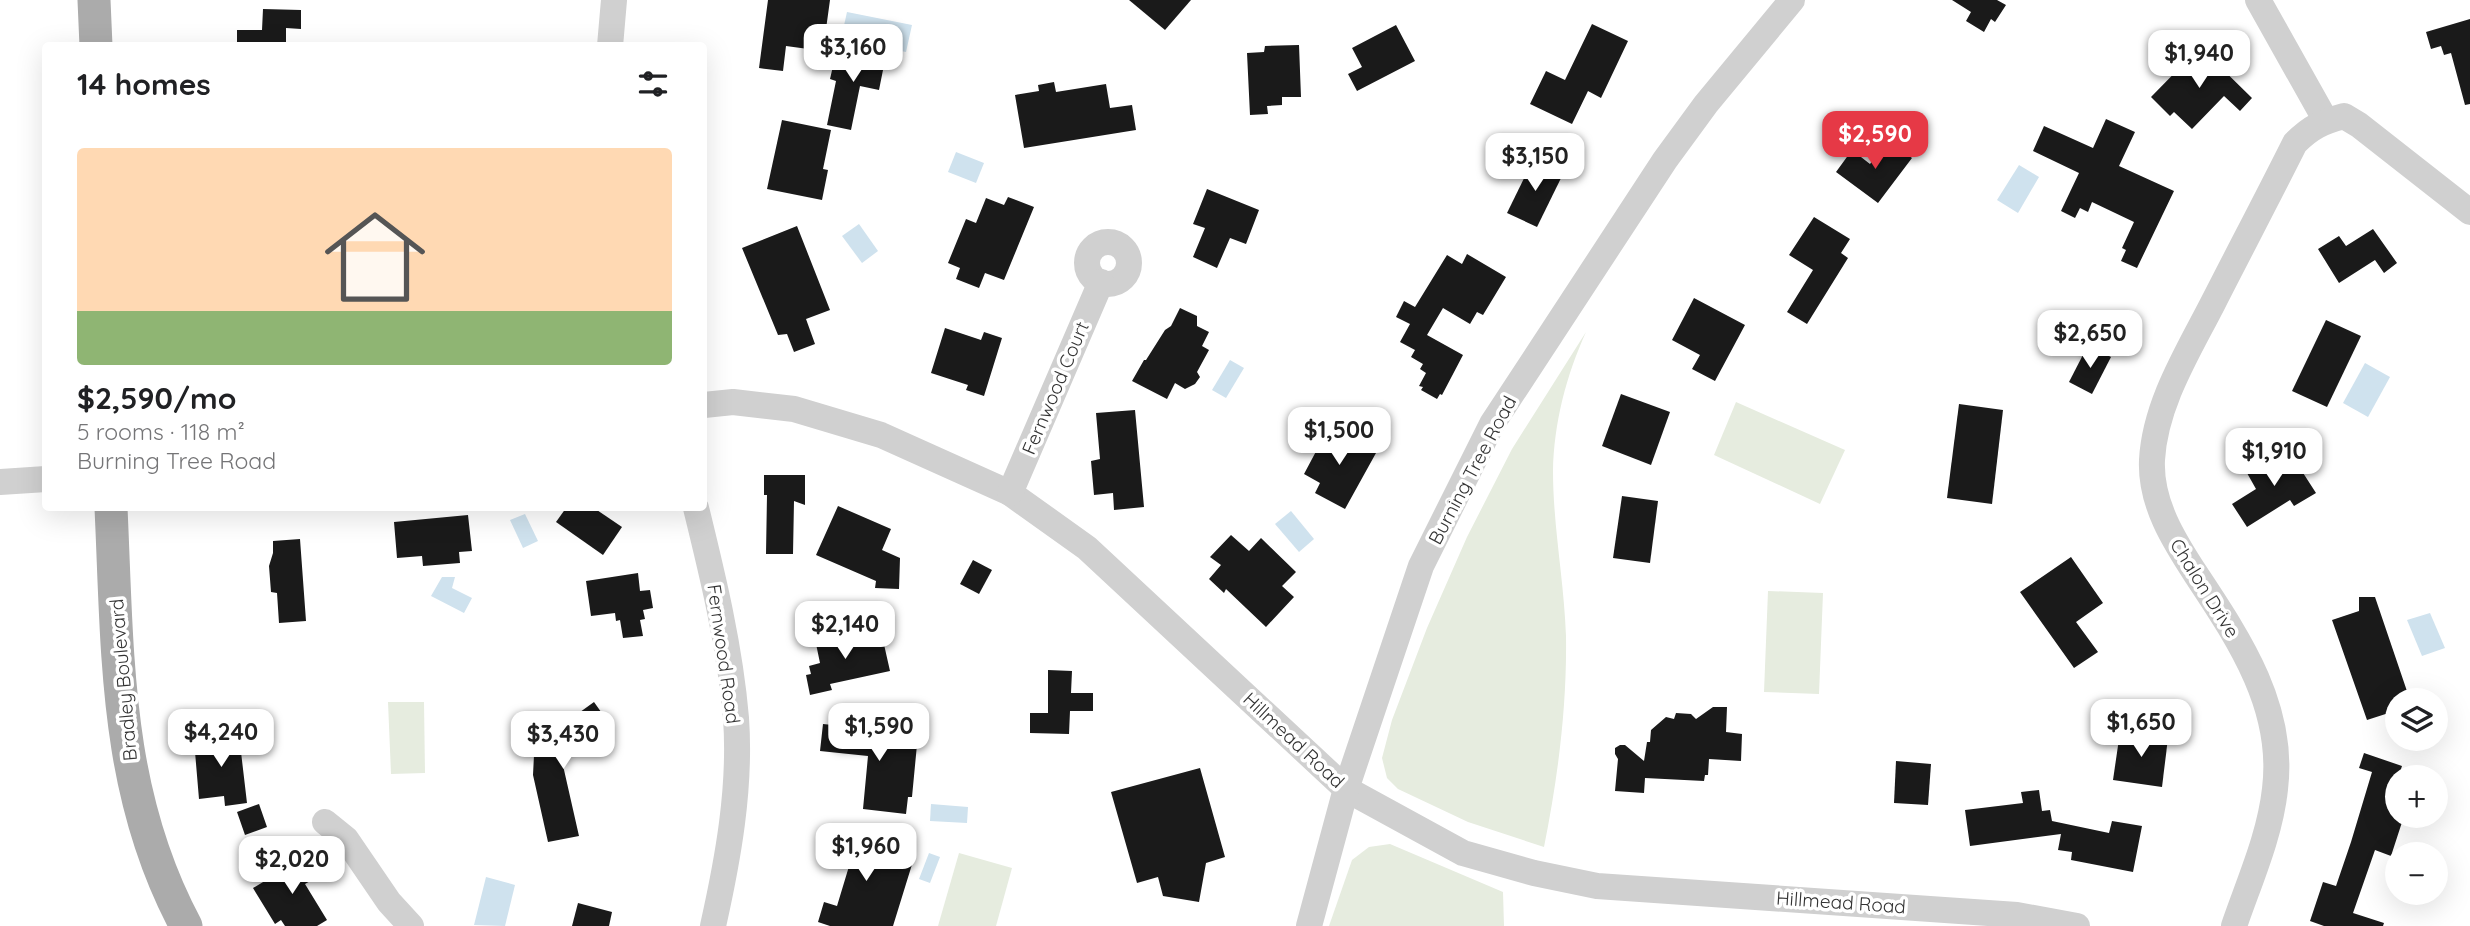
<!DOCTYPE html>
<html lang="en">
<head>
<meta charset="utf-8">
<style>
	:root { --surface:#fff; --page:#f2f2f2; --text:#202124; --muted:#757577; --line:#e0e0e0; --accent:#e63946 }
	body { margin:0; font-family:Quicksand,sans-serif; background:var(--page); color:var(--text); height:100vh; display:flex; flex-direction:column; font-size:26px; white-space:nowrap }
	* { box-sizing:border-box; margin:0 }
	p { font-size:23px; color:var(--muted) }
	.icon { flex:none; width:38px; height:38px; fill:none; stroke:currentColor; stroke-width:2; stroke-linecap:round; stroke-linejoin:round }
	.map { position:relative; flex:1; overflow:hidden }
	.sheet { position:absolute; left:42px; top:42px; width:665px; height:469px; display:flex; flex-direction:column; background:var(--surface); border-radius:7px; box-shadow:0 7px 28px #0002 }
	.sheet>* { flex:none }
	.fabs { position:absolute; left:2385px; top:688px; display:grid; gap:14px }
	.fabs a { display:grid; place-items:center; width:63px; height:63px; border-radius:50%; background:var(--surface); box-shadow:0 7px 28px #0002; font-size:35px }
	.price { position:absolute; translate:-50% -60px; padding:0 16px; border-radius:14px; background:#fff; color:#222; font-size:23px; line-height:46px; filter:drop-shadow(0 2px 4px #0008) }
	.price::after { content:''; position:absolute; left:50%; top:42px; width:21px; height:16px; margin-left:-10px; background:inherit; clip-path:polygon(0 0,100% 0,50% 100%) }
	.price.current { background:var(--accent); color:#fff }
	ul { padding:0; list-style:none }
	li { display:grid; align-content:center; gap:14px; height:371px; padding:0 35px }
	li+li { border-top:2px solid var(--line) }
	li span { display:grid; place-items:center; height:217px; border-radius:7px; color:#555 }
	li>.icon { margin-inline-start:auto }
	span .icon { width:126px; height:126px; fill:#fffc; stroke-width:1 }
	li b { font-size:30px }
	h2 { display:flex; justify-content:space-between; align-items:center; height:84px; padding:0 35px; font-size:30px }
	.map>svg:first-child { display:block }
	.green { fill:#e6ecdf }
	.water { fill:#cfe2ee }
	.building { fill:#1a1a1a }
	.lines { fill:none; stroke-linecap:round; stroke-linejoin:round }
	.minor { stroke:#d0d0d0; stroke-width:26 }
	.major { stroke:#ababab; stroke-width:33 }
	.labels { text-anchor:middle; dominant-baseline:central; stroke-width:7; stroke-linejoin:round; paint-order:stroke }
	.street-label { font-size:19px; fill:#333; stroke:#fff }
</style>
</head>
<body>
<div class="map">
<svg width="2470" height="926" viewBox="0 0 2470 926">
	<rect width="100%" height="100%" fill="#fff"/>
	<g class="green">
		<path d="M1586,332C1566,376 1554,423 1553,471C1553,526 1564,580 1566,636C1567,707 1558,777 1544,847L1468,822L1398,789L1387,778L1382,758L1392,720L1427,628L1467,537L1512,449Z"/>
		<polygon points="1736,402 1845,450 1820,504 1714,455"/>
		<polygon points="1768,591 1823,593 1819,694 1764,692"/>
		<polygon points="388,702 424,702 425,773 391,774"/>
		<polygon points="1390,844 1503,892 1504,926 1329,926 1352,860 1369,847"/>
		<polygon points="959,853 1012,868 996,926 938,926"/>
	</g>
	<g class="water">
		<polygon points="847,12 912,25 906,52 841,39"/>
		<polygon points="956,152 984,163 976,183 948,172"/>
		<polygon points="2019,165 2039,177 2018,213 1997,200"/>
		<polygon points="859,224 878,251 862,263 842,236"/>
		<polygon points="1230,360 1244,368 1226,398 1212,390"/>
		<polygon points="2365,363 2390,377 2368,417 2343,403"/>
		<polygon points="1291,511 1314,539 1299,552 1275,524"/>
		<polygon points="525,514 538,541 523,548 510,520"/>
		<polygon points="442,577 455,577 452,588 472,598 464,613 431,596"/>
		<polygon points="2430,613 2445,648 2422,656 2407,620"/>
		<polygon points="931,804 968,807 967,823 930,821"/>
		<polygon points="929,853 940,857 930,883 919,879"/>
		<polygon points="486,877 515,885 505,926 474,925"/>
	</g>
	<g class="building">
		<polygon points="768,0 830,0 823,51 786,46 783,71 759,68"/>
		<polygon points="1129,0 1191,0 1165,30"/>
		<polygon points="1952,0 1997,0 2006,5 1995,22 1991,19 1984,32 1966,21 1971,12"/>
		<polygon points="263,9 301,10 301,29 286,28 286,45 237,46 237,30 262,30"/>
		<polygon points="2470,19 2470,104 2465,105 2451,53 2444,55 2441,46 2431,49 2426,32"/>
		<polygon points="1592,24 1628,41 1601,98 1588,91 1572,124 1530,104 1546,71 1565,80"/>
		<polygon points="1396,25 1415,61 1357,91 1348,74 1362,67 1352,48"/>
		<polygon points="1299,45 1301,97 1282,97 1282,105 1267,106 1268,114 1250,115 1247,53 1264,52 1265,46"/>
		<polygon points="2200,47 2252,98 2240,111 2224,96 2192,129 2174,112 2170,116 2151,97"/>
		<polygon points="860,50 886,55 879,90 860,86 851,130 827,125 836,81 830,79 836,53 858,58"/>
		<polygon points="1054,82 1056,92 1106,84 1110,108 1132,105 1136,130 1024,148 1015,95 1039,91 1038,85"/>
		<polygon points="2106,119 2135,132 2119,166 2174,191 2137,268 2121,261 2126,250 2122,248 2134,222 2092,202 2088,212 2080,208 2075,218 2061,211 2079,173 2033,151 2044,126 2093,148"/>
		<polygon points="782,120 831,130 823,169 828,170 822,200 767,189"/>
		<polygon points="1888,140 1912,158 1878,203 1836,172 1852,150 1870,164"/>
		<polygon points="1534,158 1564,172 1537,227 1507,213"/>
		<polygon points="1207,189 1259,210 1246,244 1230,238 1217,268 1193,257 1205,228 1193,224"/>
		<polygon points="1008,197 1034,207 1004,280 985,273 979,288 956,279 960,268 948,263 966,219 976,223 986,198 1004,205"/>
		<polygon points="1814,217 1850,239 1841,253 1848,258 1807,324 1787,312 1813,270 1789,255"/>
		<polygon points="797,226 830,310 806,319 815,344 794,352 787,334 778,335 742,248"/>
		<polygon points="2373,229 2397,263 2384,273 2375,260 2339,283 2318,249 2339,236 2346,246"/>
		<polygon points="1467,254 1506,277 1483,315 1477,312 1470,324 1443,308 1427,335 1463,355 1442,395 1440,394 1437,399 1421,390 1423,387 1419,386 1426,373 1420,369 1423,364 1411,357 1415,350 1400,342 1410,324 1396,317 1404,301 1415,307 1447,255 1462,264"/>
		<polygon points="1694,298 1745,325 1715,381 1692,369 1700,355 1672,340"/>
		<polygon points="1180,308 1197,316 1197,326 1209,332 1202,346 1209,350 1197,372 1200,377 1195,384 1185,389 1175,383 1167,399 1132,381 1144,360 1146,360 1165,330 1171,326"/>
		<polygon points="2326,320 2361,336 2327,407 2292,391"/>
		<polygon points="945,328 981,340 984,332 1002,338 984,396 966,390 968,385 931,373"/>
		<polygon points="2088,345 2111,357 2092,394 2069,382"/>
		<polygon points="1621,394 1670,412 1651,465 1602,446"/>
		<polygon points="1959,404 2003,410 1992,504 1947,498"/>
		<polygon points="1135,410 1144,507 1114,510 1113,493 1094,495 1091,461 1100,459 1096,413"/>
		<polygon points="1329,427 1376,453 1345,509 1315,493 1320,483 1304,474"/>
		<polygon points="2287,448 2316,493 2294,506 2290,500 2247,527 2232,504 2256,489 2247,473"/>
		<polygon points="764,475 805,475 805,505 794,501 793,554 766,554 767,495 764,495"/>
		<polygon points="1622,496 1658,501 1650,563 1613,558"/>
		<polygon points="838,506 891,529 882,550 900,558 899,589 875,588 876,581 816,555"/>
		<polygon points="566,508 594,508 622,527 603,555 556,522"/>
		<polygon points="468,515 472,551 459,552 460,563 423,566 422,556 397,558 394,522"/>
		<polygon points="1231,535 1249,551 1261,538 1296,572 1282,586 1294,597 1266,627 1226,589 1224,593 1209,579 1221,565 1210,557"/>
		<polygon points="300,539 306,621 279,623 277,593 271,592 269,566 273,553 273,541"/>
		<polygon points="2071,557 2103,603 2076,622 2098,652 2074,668 2020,592"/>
		<polygon points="973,560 992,570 979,594 960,584"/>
		<polygon points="638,573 640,591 650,590 653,608 643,610 645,619 640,620 643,636 623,638 620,620 616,621 615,613 591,616 586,581"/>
		<polygon points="2359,597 2375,597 2410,700 2398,700 2398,710 2367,720 2332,620 2359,611"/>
		<polygon points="856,630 859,645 883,640 890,671 830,684 832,690 810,695 806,675 811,674 809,666 820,663 815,639"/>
		<polygon points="1048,670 1072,671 1071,693 1093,693 1093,711 1070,711 1069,734 1030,733 1030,713 1048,713"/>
		<polygon points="594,702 611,726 562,761 579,836 548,842 533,775 534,755 551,733"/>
		<polygon points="1713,707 1727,707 1726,732 1742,734 1741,761 1709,759 1708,775 1705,775 1704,781 1645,778 1644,793 1615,791 1618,759 1615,754 1615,748 1620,745 1625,745 1644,761 1647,742 1650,742 1651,730 1666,717 1674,719 1676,713 1691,714 1696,719"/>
		<polygon points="823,724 918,734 912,797 908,797 906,814 863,809 868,756 820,751"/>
		<polygon points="2120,732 2168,738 2162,787 2113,780"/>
		<polygon points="239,735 247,803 225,806 224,796 199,799 194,740"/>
		<polygon points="2364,753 2402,766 2388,808 2398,811 2398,816 2404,816 2391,856 2375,850 2353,913 2384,923 2383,926 2324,926 2310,921 2323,882 2336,886 2351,842 2372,772 2359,768"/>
		<polygon points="1896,761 1931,764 1928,805 1894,803"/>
		<polygon points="1200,768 1225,857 1206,863 1199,902 1163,896 1158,877 1137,883 1111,792"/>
		<polygon points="2039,790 2042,811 2050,810 2052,821 2109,833 2112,821 2142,826 2133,872 2071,860 2072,852 2058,850 2061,834 1970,846 1965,810 2023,803 2021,792"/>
		<polygon points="259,804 267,827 245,835 237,812"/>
		<polygon points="826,831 914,858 893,926 830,926 818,922 824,902 837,906 850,863 819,853"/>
		<polygon points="306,856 319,876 305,884 327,920 317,926 285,926 281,920 275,924 253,888"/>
		<polygon points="578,903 612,912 609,926 572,926"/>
	</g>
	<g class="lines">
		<g class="minor">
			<polyline points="2258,0 2326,121"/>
			<polyline points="610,46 614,0"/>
			<circle cx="1108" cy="263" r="21"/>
			<polyline points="704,405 733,402 794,409 881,435 1010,493 1087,548 1346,789 1463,853 1534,873 1597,886 2017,915 2077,926"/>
			<polyline points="0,482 46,479"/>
			<polyline points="1010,493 1101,282"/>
			<path d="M696,508C713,577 730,647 736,718C741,788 728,859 713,926"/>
			<polyline points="325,822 346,839 389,902 411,926"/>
			<polyline points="1309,926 1346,789 1421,566 1492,424 1665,160 1706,104 1792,0"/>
			<path d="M2234,926C2249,882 2270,836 2275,789C2285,708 2240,641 2197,576C2174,541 2150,503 2152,460C2155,404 2188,352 2213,303C2240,250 2268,197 2295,143C2311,127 2322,122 2344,116L2359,125L2470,212"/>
		</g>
		<g class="major">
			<polyline points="94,0 96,46"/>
			<path d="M111,508C118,655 114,792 186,926"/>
		</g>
	</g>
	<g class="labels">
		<g class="street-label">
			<text transform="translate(1055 388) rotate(-67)">Fernwood Court</text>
			<text transform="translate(1472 470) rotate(-62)">Burning Tree Road</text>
			<text transform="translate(2205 588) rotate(58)">Chalon Drive</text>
			<text transform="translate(724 654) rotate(82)">Fernwood Road</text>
			<text transform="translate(123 680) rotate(-95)">Bradley Boulevard</text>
			<text transform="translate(1294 740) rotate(43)">Hillmead Road</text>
			<text transform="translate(1841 902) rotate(4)">Hillmead Road</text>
		</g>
	</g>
</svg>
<div class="fabs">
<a><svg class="icon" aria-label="layers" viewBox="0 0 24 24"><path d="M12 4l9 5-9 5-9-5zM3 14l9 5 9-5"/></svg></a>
<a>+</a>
<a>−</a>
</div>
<b class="price" style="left:853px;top:84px">$3,160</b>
<b class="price" style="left:2199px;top:90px">$1,940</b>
<b class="price current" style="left:1875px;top:171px">$2,590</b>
<b class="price" style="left:1535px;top:193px">$3,150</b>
<b class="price" style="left:2090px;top:370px">$2,650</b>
<b class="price" style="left:1339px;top:467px">$1,500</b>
<b class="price" style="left:2274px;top:488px">$1,910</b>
<b class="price" style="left:845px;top:661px">$2,140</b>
<b class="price" style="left:2141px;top:759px">$1,650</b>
<b class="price" style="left:879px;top:763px">$1,590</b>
<b class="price" style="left:221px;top:769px">$4,240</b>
<b class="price" style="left:563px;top:771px">$3,430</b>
<b class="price" style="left:866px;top:883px">$1,960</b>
<b class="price" style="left:292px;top:896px">$2,020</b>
<section class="sheet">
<h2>14 homes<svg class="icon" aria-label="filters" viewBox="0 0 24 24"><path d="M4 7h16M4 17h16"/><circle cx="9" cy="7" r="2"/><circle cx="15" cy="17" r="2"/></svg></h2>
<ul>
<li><span style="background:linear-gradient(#ffd9b3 75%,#8fb573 0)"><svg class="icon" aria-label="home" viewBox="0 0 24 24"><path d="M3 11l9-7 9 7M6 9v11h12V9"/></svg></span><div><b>$2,590/mo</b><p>5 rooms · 118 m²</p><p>Burning Tree Road</p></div></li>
</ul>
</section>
</div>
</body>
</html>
